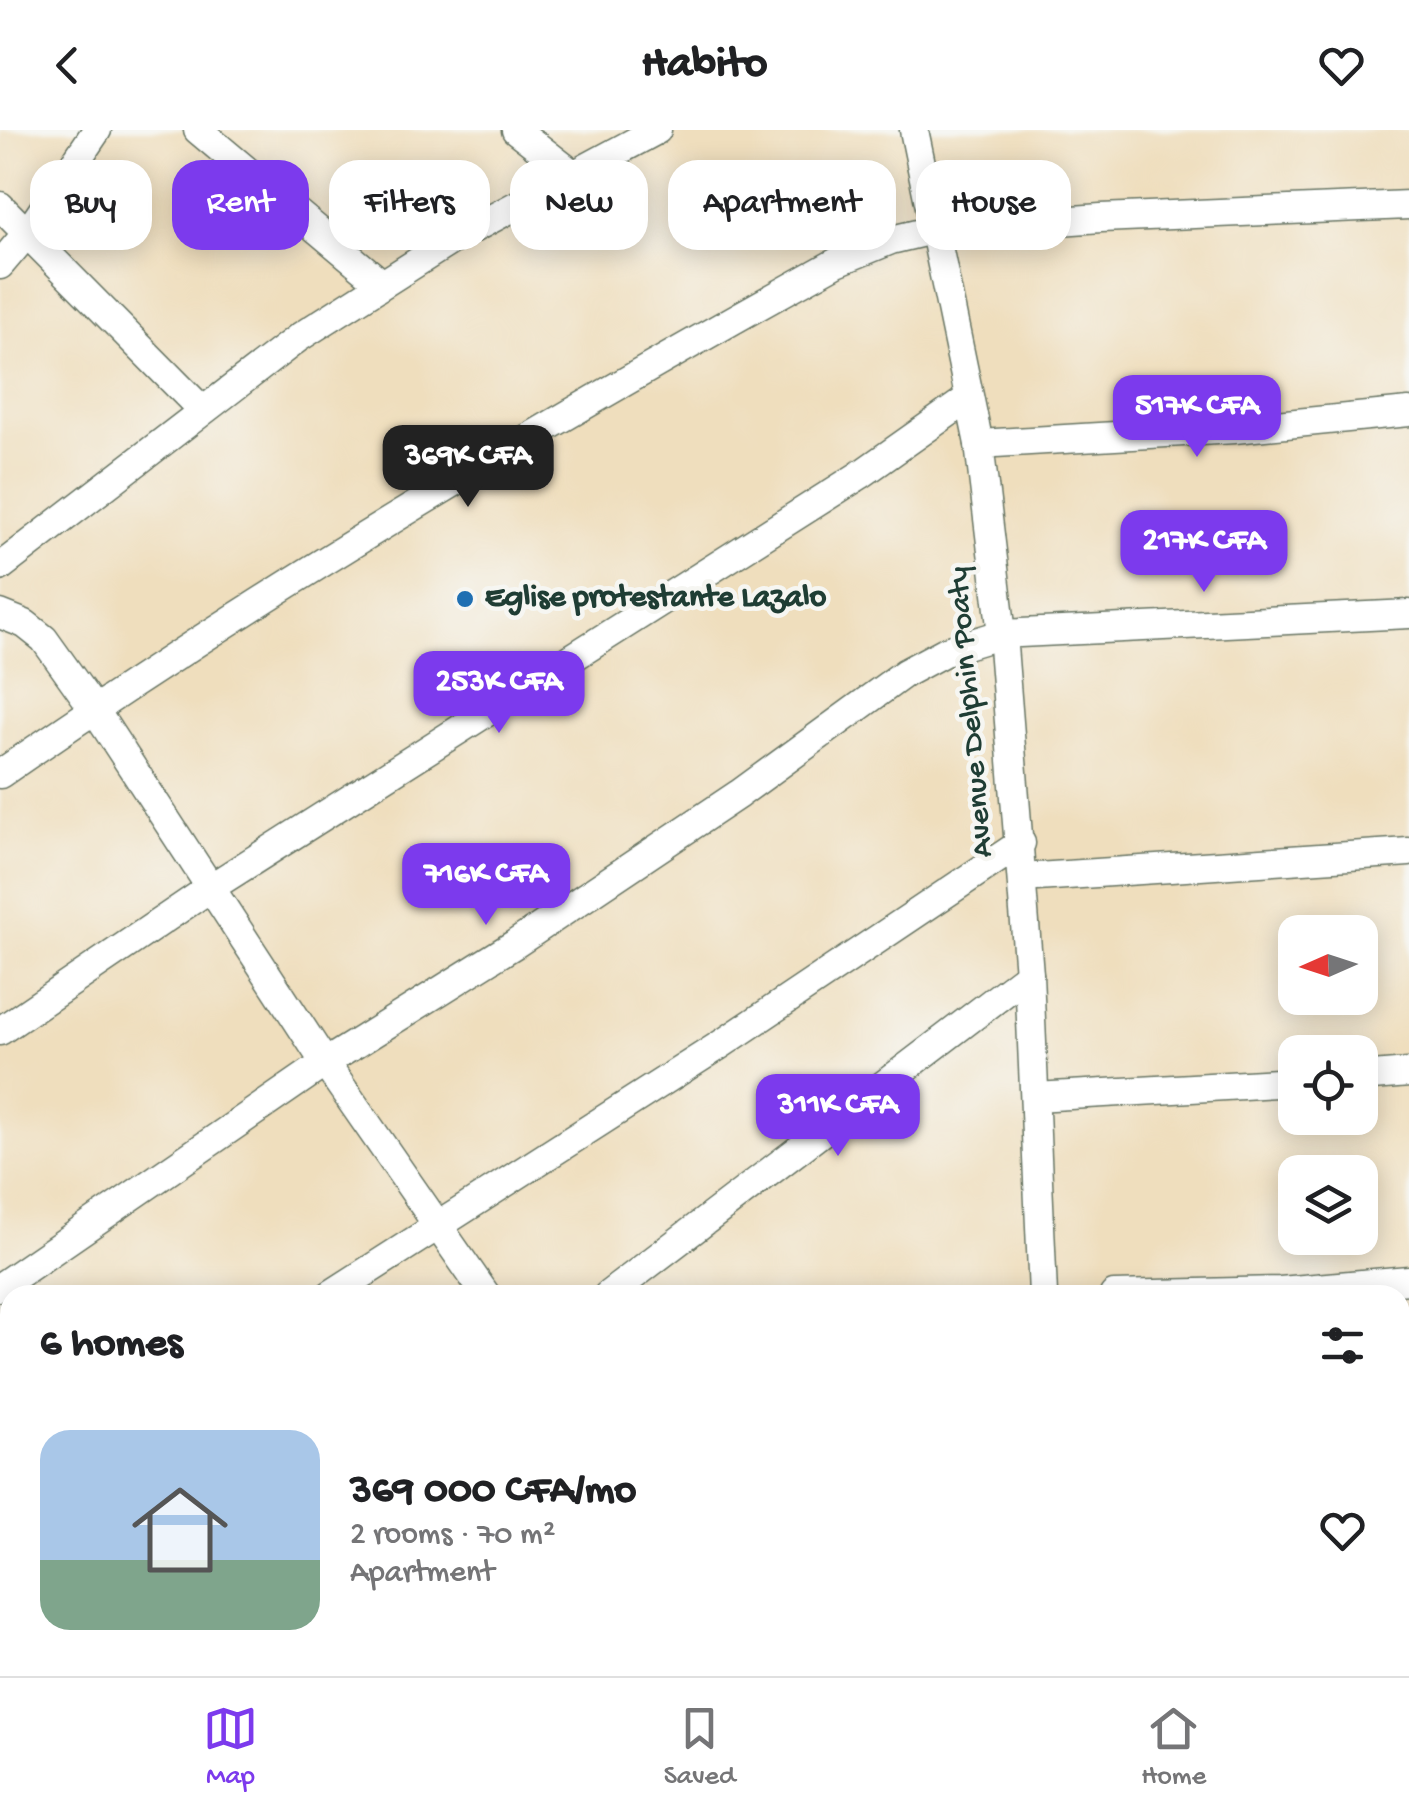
<!DOCTYPE html>
<html lang="en">
<head>
<meta charset="utf-8">
<style>
	:root { --surface:#fff; --page:#f6f6f6; --text:#202124; --muted:#757577; --line:#e0e0e0; --accent:#7c3aed }
	body { margin:0; font-family:"Gochi Hand",sans-serif; background:var(--page); color:var(--text); height:100vh; display:flex; flex-direction:column; font-size:38px; white-space:nowrap }
	* { box-sizing:border-box; margin:0 }
	p { font-size:32px; color:var(--muted) }
	.icon { flex:none; width:55px; height:55px; fill:none; stroke:currentColor; stroke-width:2; stroke-linecap:round; stroke-linejoin:round }
	.map { position:relative; flex:1; overflow:hidden }
	.sheet { position:absolute; left:0px; top:1155px; width:1410px; height:392px; display:flex; flex-direction:column; background:var(--surface); border-radius:30px 30px 0 0; box-shadow:0 5px 25px #0003 }
	.sheet>* { flex:none }
	.guide { position:absolute; left:30px; top:30px; width:1350px; height:90px; display:flex; gap:20px }
	.needle { width:65px; rotate:267deg }
	.fabs { position:absolute; left:1278px; top:785px; display:grid; gap:20px }
	.fabs a { display:grid; place-items:center; width:100px; height:100px; border-radius:20px; background:var(--surface); box-shadow:0 5px 25px #0003; font-size:50px }
	.price { position:absolute; translate:-50% -85px; padding:0 22px; border-radius:20px; background:var(--accent); color:#fff; font-size:32px; line-height:65px; filter:drop-shadow(0 2px 5px #0008) }
	.price::after { content:''; position:absolute; left:50%; top:60px; width:30px; height:22px; margin-left:-15px; background:inherit; clip-path:polygon(0 0,100% 0,50% 100%) }
	.price.current { background:#222; color:#fff }
	ul { padding:0; list-style:none }
	li { display:flex; align-items:center; gap:30px; height:250px; padding:0 40px }
	li+li { border-top:2px solid var(--line) }
	li span { display:grid; place-items:center; flex:none; width:280px; height:200px; border-radius:30px; color:#555 }
	li>.icon { margin-inline-start:auto }
	span .icon { width:120px; height:120px; fill:#fffc; stroke-width:1 }
	li b { font-size:42px }
	h2 { display:flex; justify-content:space-between; align-items:center; height:120px; padding:0 40px; font-size:42px }
	.tag { padding:0 35px; border-radius:30px; background:var(--surface); box-shadow:0 5px 25px #0003; font-size:35px; line-height:90px }
	.tag.current { background:var(--accent); color:#fff }
	header { display:flex; justify-content:space-between; align-items:center; height:130px; padding:0 40px; background:var(--surface); font-size:45px; font-weight:700 }
	.menu { display:flex; justify-content:space-around; align-items:center; height:140px; border-top:2px solid var(--line); background:var(--surface); font-size:28px; color:var(--muted) }
	.menu a { display:grid; justify-items:center; gap:5px }
	.menu .current { color:var(--accent) }
	.map>svg:first-child { display:block }
	.lines { fill:none; stroke-linecap:round; stroke-linejoin:round }
	.street-casing { stroke:#687564; stroke-width:31 }
	.street { stroke:#fff; stroke-width:28 }
	.poi-dot { fill:#1f6fb2; stroke:#f6f6f2; stroke-width:4 }
	.labels { text-anchor:middle; dominant-baseline:central; stroke-width:9; stroke-linejoin:round; paint-order:stroke }
	.poi-label { font-size:32px; font-weight:bold; fill:#1f3d34; stroke:#f6f6f2; text-anchor:start }
	.street-label { font-size:32px; fill:#1f3d34; stroke:#f6f6f2 }
</style>
</head>
<body>
<header><svg class="icon" aria-label="back" viewBox="0 0 24 24"><path d="M15 5l-7 7 7 7"/></svg>Habito<svg class="icon" aria-label="heart" viewBox="0 0 24 24"><path d="M12 20l-8-8c-3-5 5-10 8-4 3-6 11-1 8 4z"/></svg></header>
<div class="map">
<svg width="1409" height="1546" viewBox="0 0 1409 1546">
	<rect width="100%" height="100%" fill="#f6f6f2"/>
	<filter id="ink" filterUnits="userSpaceOnUse"><feTurbulence type="fractalNoise" baseFrequency=".01" numOctaves="2"/><feDisplacementMap in="SourceGraphic" scale="20" xChannelSelector="R" yChannelSelector="G"/><feConvolveMatrix kernelMatrix="1 2 1 2 8 2 1 2 1" color-interpolation-filters="sRGB"/></filter>
	<filter id="wash" filterUnits="userSpaceOnUse"><feTurbulence type="fractalNoise" baseFrequency=".0048" numOctaves="4" result="noise"/><feDisplacementMap in="SourceGraphic" scale="40" xChannelSelector="R" yChannelSelector="G"/><feGaussianBlur stdDeviation="2.25" result="paint"/><feColorMatrix in="noise" values="0 0 0 0 0 0 0 0 0 0 0 0 0 0 0 0 0 1.4 0 .05"/><feComposite in="paint" operator="in"/></filter>
	<g filter="url(#wash)">
		<rect width="100%" height="100%" fill="#efdebd"/>
	</g>
	<g filter="url(#ink)">
		<g class="lines">
			<g class="street-casing">
				<g id="street">
					<polyline points="198,0 381,153"/>
					<polyline points="516,0 574,45"/>
					<polyline points="914,0 979,314 1002,504 1029,844 1043,1165"/>
					<polyline points="0,76 202,280"/>
					<polyline points="0,135 28,102 97,0"/>
					<polyline points="979,314 1234,299 1409,282"/>
					<polyline points="0,437 298,208 452,110 657,0"/>
					<polyline points="0,484 25,494 44,509 94,579 325,933 486,1165"/>
					<path d="M0,644C268,458 552,290 837,132L891,110L933,100L1101,88L1409,75"/>
					<polyline points="1022,748 1409,722"/>
					<polyline points="0,901 210,758 860,345 969,268"/>
					<polyline points="1360,947 1409,943"/>
					<polyline points="1035,967 1295,952"/>
					<polyline points="0,1157 325,933 515,814 739,664 905,543 946,521 1002,504 1409,484"/>
					<polyline points="330,1165 720,915 1021,713"/>
					<polyline points="608,1165 1029,844"/>
					<polyline points="1114,1165 1280,1161 1409,1150"/>
					<polyline points="1400,1360 1409,1359"/>
					<polyline points="0,1381 10,1375"/>
					<polyline points="0,1473 10,1488"/>
					<polyline points="42,1538 48,1546"/>
					<polyline points="529,1538 535,1546"/>
					<polyline points="1074,1538 1075,1546"/>
					<polyline points="115,1546 126,1538"/>
					<polyline points="482,1546 491,1538"/>
				</g>
			</g>
			<use href="#street" class="street"/>
		</g>
	</g>
	<circle class="poi-dot" cx="465" cy="469" r="10"/>
	<g class="labels">
		<g class="poi-label">
			<text x="485" y="469">Eglise protestante Lazalo</text>
		</g>
		<g class="street-label">
			<text transform="translate(972 582) rotate(-95)">Avenue Delphin Poaty</text>
		</g>
	</g>
</svg>
<div class="fabs">
<a><svg class="needle" viewBox="-14 -14 28 28"><path d="M0-13l5 13h-10z" fill="#e53935"/><path d="M0 13l5-13h-10z" fill="#757577"/></svg></a>
<a><svg class="icon" aria-label="locate" viewBox="0 0 24 24"><circle cx="12" cy="12" r="6"/><path d="M12 2v4M12 18v4M2 12h4M18 12h4"/></svg></a>
<a><svg class="icon" aria-label="layers" viewBox="0 0 24 24"><path d="M12 4l9 5-9 5-9-5zM3 14l9 5 9-5"/></svg></a>
</div>
<b class="price" style="left:1197px;top:330px">517K CFA</b>
<b class="price current" style="left:468px;top:380px">369K CFA</b>
<b class="price" style="left:1204px;top:465px">217K CFA</b>
<b class="price" style="left:499px;top:606px">253K CFA</b>
<b class="price" style="left:486px;top:798px">716K CFA</b>
<b class="price" style="left:838px;top:1029px">311K CFA</b>
<div class="guide">
<a class="tag">Buy</a>
<a class="tag current">Rent</a>
<a class="tag">Filters</a>
<a class="tag">New</a>
<a class="tag">Apartment</a>
<a class="tag">House</a>
</div>
<section class="sheet">
<h2>6 homes<svg class="icon" aria-label="filters" viewBox="0 0 24 24"><path d="M4 7h16M4 17h16"/><circle cx="9" cy="7" r="2"/><circle cx="15" cy="17" r="2"/></svg></h2>
<ul>
<li><span style="background:linear-gradient(#a9c7e8 65%,#7fa58c 0)"><svg class="icon" aria-label="home" viewBox="0 0 24 24"><path d="M3 11l9-7 9 7M6 9v11h12V9"/></svg></span><div><b>369 000 CFA/mo</b><p>2 rooms · 70 m²</p><p>Apartment</p></div><svg class="icon" aria-label="heart" viewBox="0 0 24 24"><path d="M12 20l-8-8c-3-5 5-10 8-4 3-6 11-1 8 4z"/></svg></li>
</ul>
</section>
</div>
<nav class="menu">
<a class="current"><svg class="icon" aria-label="map" viewBox="0 0 24 24"><path d="M3 6l6-2 6 2 6-2v14l-6 2-6-2-6 2zM9 4v14M15 6v14"/></svg>Map</a>
<a><svg class="icon" aria-label="saved" viewBox="0 0 24 24"><path d="M7 4h10v16l-5-4-5 4z"/></svg>Saved</a>
<a><svg class="icon" aria-label="home" viewBox="0 0 24 24"><path d="M3 11l9-7 9 7M6 9v11h12V9"/></svg>Home</a>
</nav>
</body>
</html>
